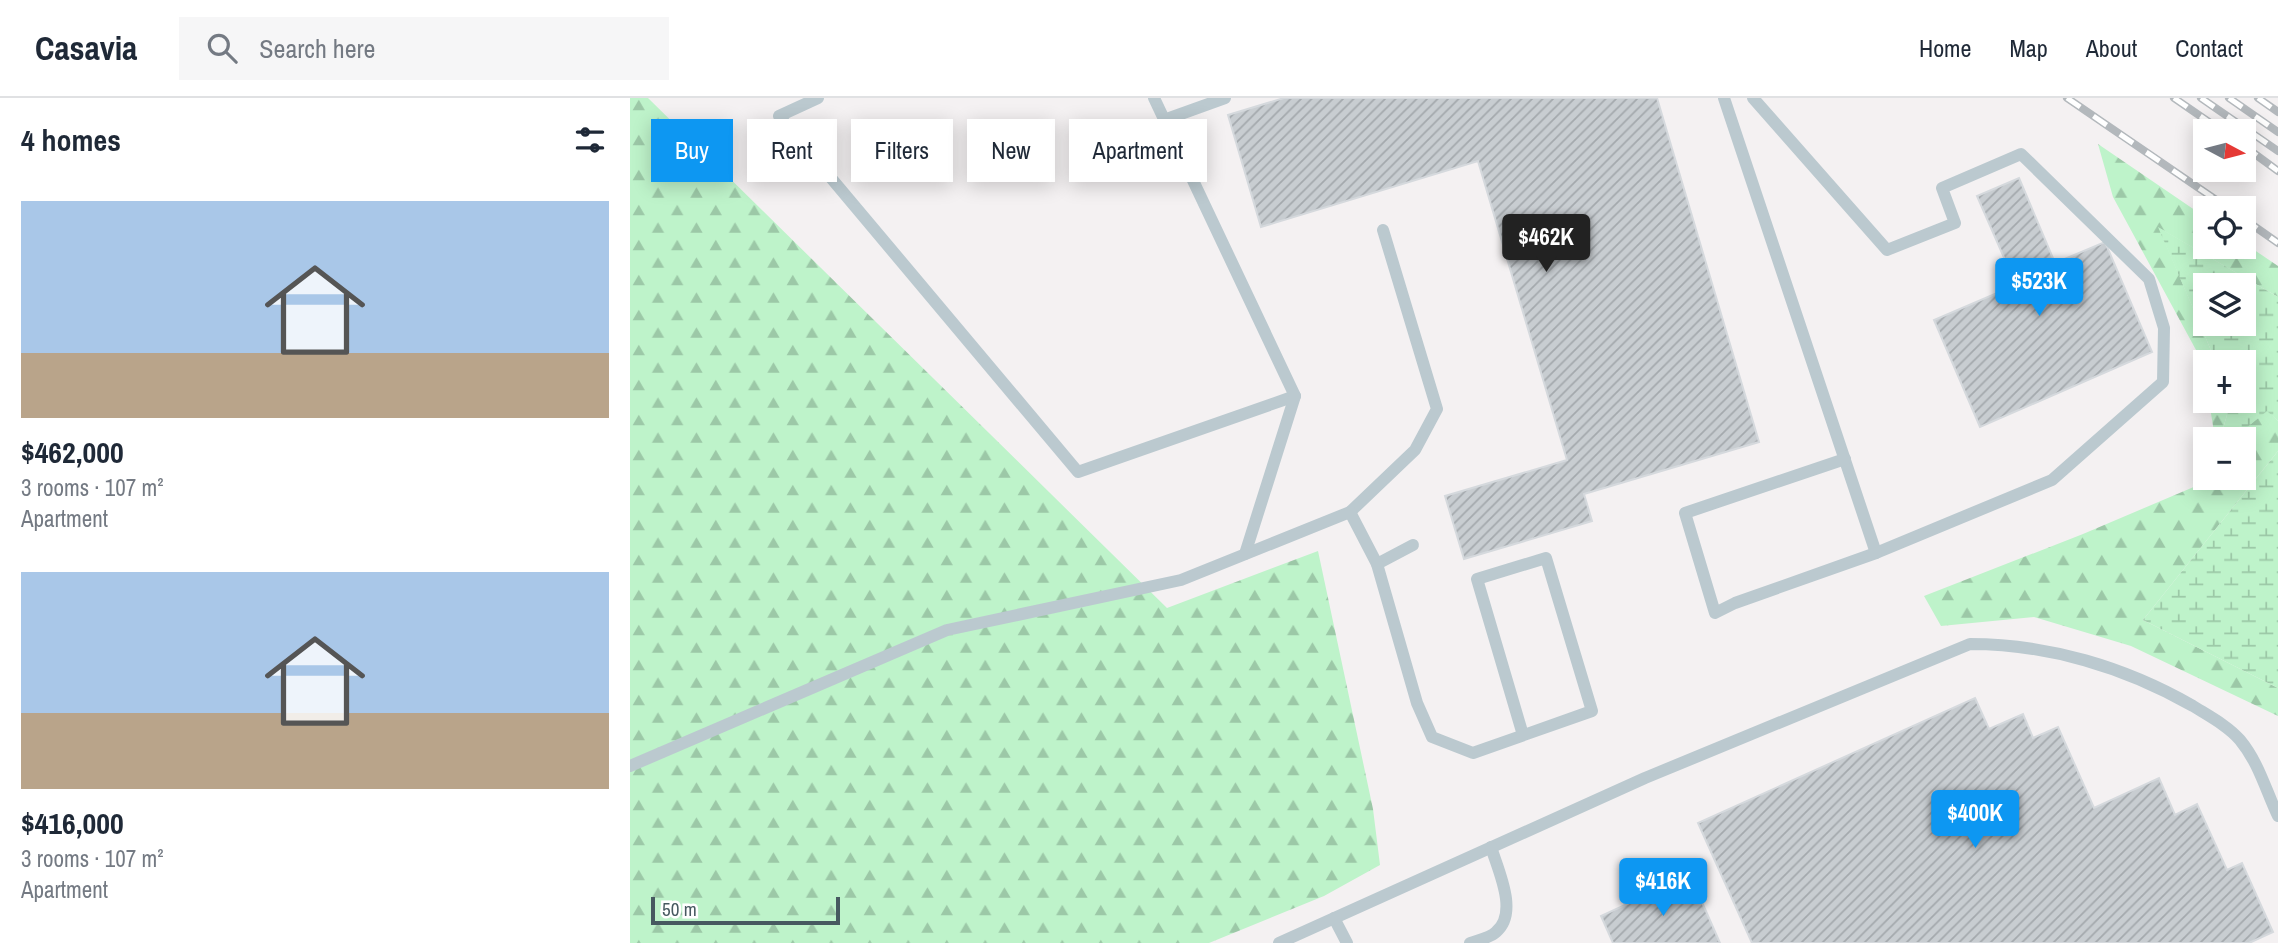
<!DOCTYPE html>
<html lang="en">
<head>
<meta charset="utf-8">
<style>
	:root { --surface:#fff; --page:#f6f6f7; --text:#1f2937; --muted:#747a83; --line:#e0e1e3; --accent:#0d97f2 }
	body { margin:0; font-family:"Archivo Narrow",sans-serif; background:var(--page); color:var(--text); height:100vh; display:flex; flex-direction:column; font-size:26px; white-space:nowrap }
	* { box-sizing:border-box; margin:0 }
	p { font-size:23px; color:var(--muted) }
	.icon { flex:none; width:38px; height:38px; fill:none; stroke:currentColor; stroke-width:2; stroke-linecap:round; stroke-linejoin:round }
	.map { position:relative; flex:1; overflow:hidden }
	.panel { display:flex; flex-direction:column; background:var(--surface); width:630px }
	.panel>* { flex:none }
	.guide { position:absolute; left:21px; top:21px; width:665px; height:63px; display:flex; gap:14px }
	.needle { width:46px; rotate:97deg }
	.fabs { position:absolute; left:1563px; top:21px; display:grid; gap:14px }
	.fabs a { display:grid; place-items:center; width:63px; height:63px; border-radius:0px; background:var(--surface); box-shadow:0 4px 18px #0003; font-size:35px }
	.scale { position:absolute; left:21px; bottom:18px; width:189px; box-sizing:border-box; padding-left:7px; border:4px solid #475960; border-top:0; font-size:19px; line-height:24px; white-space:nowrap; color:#475960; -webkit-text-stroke:5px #fff; paint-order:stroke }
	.price { position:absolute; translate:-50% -60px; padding:0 16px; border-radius:7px; background:var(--accent); color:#fff; font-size:23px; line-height:46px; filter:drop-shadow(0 2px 4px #0008) }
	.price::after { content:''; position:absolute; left:50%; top:42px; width:21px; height:16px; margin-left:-10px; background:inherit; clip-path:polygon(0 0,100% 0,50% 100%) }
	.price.on { background:#222; color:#fff }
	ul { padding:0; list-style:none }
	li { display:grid; align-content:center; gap:14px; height:371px; padding:0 21px }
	li span { display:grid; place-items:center; height:217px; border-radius:0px; color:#555 }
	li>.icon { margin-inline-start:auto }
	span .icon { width:126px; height:126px; fill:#fffc; stroke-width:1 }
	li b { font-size:30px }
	h2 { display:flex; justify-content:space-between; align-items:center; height:84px; padding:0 21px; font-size:30px }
	.chip { padding:0 24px; border-radius:0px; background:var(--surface); box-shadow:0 4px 18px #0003; font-size:24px; line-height:63px }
	.chip.on { background:var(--accent); color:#fff }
	header { display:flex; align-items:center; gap:42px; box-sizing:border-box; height:98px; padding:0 35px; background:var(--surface); border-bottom:2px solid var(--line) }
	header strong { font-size:33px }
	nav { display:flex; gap:38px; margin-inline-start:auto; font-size:24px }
	.search { width:490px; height:63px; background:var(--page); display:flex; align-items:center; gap:18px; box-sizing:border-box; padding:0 24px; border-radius:0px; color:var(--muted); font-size:26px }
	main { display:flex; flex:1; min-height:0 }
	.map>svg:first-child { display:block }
	.forest { fill:url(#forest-firs) }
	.wetland { fill:url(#wetland-marsh); fill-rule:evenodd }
	.building { fill:url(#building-hatch); stroke:#d5d9dd; stroke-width:2 }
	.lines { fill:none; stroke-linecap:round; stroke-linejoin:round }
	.service { stroke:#bbc9cf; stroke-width:12 }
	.rail-casing { stroke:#b3b8bc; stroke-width:8 }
	.rail { stroke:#fff; stroke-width:5; stroke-dasharray:16; stroke-linecap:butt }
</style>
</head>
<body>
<header>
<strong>Casavia</strong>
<div class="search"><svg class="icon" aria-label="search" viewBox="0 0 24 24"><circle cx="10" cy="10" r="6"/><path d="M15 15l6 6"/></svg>Search here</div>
<nav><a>Home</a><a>Map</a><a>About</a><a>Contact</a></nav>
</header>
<main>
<section class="panel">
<h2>4 homes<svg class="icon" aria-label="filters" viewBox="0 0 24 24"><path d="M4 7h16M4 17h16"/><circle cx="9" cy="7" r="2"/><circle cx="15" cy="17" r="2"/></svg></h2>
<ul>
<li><span style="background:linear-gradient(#a9c7e8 70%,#b9a48a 0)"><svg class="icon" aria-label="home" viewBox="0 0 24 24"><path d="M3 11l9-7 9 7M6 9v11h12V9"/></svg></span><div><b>$462,000</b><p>3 rooms · 107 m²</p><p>Apartment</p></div></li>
<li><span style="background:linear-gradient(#a9c7e8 65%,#b9a48a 0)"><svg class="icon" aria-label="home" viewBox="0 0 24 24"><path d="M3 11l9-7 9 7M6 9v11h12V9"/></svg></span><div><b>$416,000</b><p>3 rooms · 107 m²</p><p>Apartment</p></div></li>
</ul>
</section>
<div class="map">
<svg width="1648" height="845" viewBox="0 0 1648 845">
	<defs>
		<pattern id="forest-firs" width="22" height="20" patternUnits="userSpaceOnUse" patternTransform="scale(1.75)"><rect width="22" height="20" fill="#bef3ca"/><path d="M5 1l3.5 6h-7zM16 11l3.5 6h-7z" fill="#9cc8a7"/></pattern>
		<pattern id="wetland-marsh" width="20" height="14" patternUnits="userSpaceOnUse" patternTransform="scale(1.75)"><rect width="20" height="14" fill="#bef3ca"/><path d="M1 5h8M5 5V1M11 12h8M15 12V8" fill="none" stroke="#9cc8a7"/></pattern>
		<pattern id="building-hatch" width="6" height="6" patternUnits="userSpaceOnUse" patternTransform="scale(1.75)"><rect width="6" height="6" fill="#c8cdd1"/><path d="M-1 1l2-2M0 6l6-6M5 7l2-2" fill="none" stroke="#a4a9ad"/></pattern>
	</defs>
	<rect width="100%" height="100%" fill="#f4f1f2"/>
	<g class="forest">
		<polygon points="0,0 18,0 537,510 688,453 743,711 750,767 694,798 579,845 0,845"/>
		<polygon points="1468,46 1575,119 1575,149 1614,149 1614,145 1648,168 1648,199 1529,130 1586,264 1575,264 1575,278 1572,263 1483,99"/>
		<polygon points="1579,303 1601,303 1590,341 1582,341 1584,334"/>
		<polygon points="1637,312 1648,323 1648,353 1513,522 1648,590 1648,618 1501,548 1404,519 1311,528 1294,498 1453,436 1566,388 1575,362 1575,380 1614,380 1614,341 1603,341"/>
	</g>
	<g class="wetland">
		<path d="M1528,129L1648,199V323L1637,313L1603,341H1590L1601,303H1614V264H1586ZM1575,187H1614V226H1575Z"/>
		<polygon points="1648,353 1648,590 1513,522"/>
	</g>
	<g class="building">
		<polygon points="654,0 1027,0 1129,344 954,396 962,423 834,461 815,398 937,362 848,63 631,129 598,17"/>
		<polygon points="1389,80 1425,165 1475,144 1522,254 1350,329 1304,222 1386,187 1347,98"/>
		<polygon points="1345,600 1359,631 1393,616 1403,640 1428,629 1464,710 1529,680 1545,717 1567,706 1597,772 1612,765 1643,834 1619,845 1122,845 1068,725"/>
		<polygon points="1060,777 1090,845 983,845 971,818"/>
	</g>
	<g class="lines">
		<g class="service">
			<polyline points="188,0 149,18 448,374 665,298"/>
			<polyline points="524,0 665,298 615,456"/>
			<polyline points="1094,0 1246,455 1422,382 1533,284 1534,230 1519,181 1391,56 1312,90 1325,125 1257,152 1123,0"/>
			<polyline points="534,22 595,0"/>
			<polyline points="1215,361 1055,415 1085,515 1105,505 1246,455"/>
			<polyline points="720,414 785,352 807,311 753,132"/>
			<polyline points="747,466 783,447"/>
			<polyline points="0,668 317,532 551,482 720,414 747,466 787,605 802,639 843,655 962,613 916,460 847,481 893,637"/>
			<polyline points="704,820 717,845"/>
			<path d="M649,845L1015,680L1340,546C1418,546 1495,569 1563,608C1579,618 1598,628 1610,642C1629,665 1636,693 1648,718"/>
			<path d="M840,845C848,842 860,840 866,834C889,815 868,772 861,749"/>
		</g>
		<g class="rail-casing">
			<g id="rail">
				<polyline points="1437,0 1598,110"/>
				<polyline points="1544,0 1592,33"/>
				<polyline points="1571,0 1648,53"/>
				<polyline points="1599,0 1648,34"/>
				<polyline points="1628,0 1648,14"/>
				<polyline points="1614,48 1648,73"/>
				<polyline points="1614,121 1648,145"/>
			</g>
		</g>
		<use href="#rail" class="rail"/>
	</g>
</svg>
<div class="fabs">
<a><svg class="needle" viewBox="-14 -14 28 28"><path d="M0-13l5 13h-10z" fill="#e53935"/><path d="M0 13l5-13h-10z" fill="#747a83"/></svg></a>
<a><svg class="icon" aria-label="locate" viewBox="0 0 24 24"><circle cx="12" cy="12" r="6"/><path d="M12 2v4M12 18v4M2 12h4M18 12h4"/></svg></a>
<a><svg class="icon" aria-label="layers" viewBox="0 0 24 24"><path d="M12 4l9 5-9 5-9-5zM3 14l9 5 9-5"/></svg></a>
<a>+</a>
<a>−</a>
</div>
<div class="scale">50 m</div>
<b class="price on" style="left:916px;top:176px">$462K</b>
<b class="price" style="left:1409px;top:220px">$523K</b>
<b class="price" style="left:1345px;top:752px">$400K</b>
<b class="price" style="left:1033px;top:820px">$416K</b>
<div class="guide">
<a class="chip on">Buy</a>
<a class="chip">Rent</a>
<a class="chip">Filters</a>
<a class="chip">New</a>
<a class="chip">Apartment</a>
</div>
</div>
</main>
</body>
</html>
